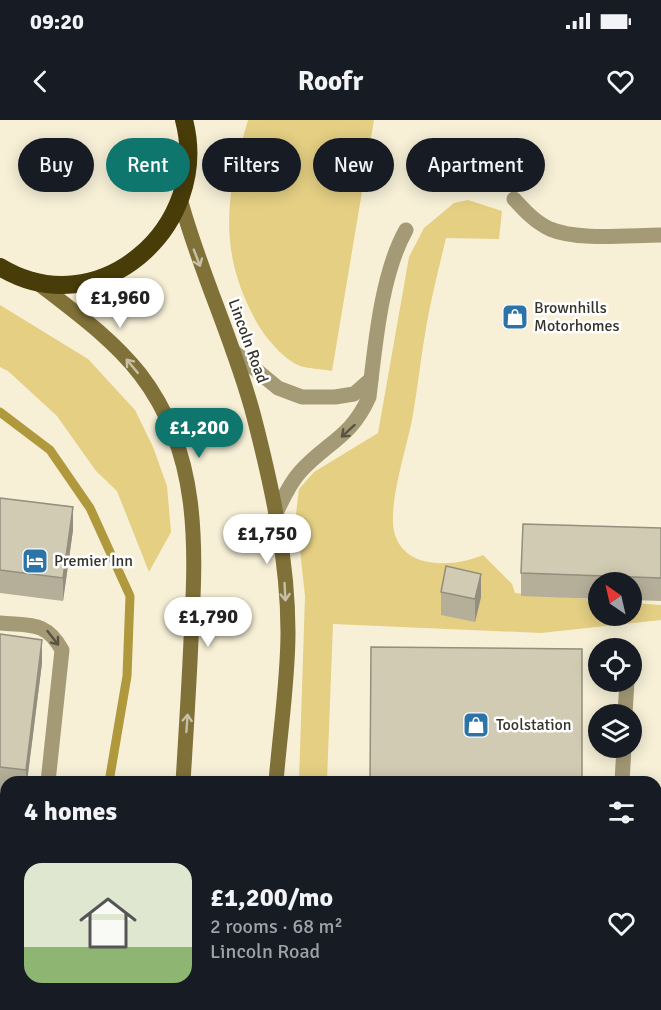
<!DOCTYPE html>
<html lang="en">
<head>
<meta charset="utf-8">
<style>
	:root { --surface:#171b24; --page:#242831; --text:#f1f3f6; --muted:#9ea1a6; --accent:#0f766e }
	body { margin:0; font-family:Signika,sans-serif; background:var(--page); color:var(--text); height:100vh; display:flex; flex-direction:column; font-size:22px; white-space:nowrap }
	* { box-sizing:border-box; margin:0 }
	p { font-size:20px; color:var(--muted) }
	.icon { flex:none; width:33px; height:33px; fill:none; stroke:currentColor; stroke-width:2; stroke-linecap:round; stroke-linejoin:round }
	.map { position:relative; flex:1; overflow:hidden }
	.drawer { position:absolute; left:0px; top:656px; width:662px; height:236px; display:flex; flex-direction:column; background:var(--surface); border-radius:18px 18px 0 0; box-shadow:0 3px 15px #0003 }
	.drawer>* { flex:none }
	.banner { position:absolute; left:18px; top:18px; width:626px; height:54px; display:flex; gap:12px }
	.needle { width:39px; rotate:326deg }
	.buttons { position:absolute; left:588px; top:452px; display:grid; gap:12px }
	.buttons a { display:grid; place-items:center; width:54px; height:54px; border-radius:50%; background:var(--surface); box-shadow:0 3px 15px #0003; font-size:30px }
	.price { position:absolute; translate:-50% -51px; padding:0 14px; border-radius:21px; background:#fff; color:#222; font-size:20px; line-height:39px; filter:drop-shadow(0 2px 3px #0008) }
	.price::after { content:''; position:absolute; left:50%; top:36px; width:18px; height:14px; margin-left:-9px; background:inherit; clip-path:polygon(0 0,100% 0,50% 100%) }
	.price.on { background:var(--accent); color:#fff }
	ul { padding:0; list-style:none }
	li { display:flex; align-items:center; gap:18px; height:150px; padding:0 24px }
	li span { display:grid; place-items:center; flex:none; width:168px; height:120px; border-radius:18px; color:#555 }
	li>.icon { margin-inline-start:auto }
	span .icon { width:72px; height:72px; fill:#fffc; stroke-width:1 }
	li b { font-size:26px }
	h2 { display:flex; justify-content:space-between; align-items:center; height:72px; padding:0 24px; font-size:26px }
	.chip { padding:0 21px; border-radius:27px; background:var(--surface); box-shadow:0 3px 15px #0003; font-size:21px; line-height:54px }
	.chip.on { background:var(--accent); color:#fff }
	.status { display:flex; justify-content:space-between; align-items:center; height:42px; padding:0 30px; background:var(--surface); direction:ltr }
	.status svg { height:16px; fill:currentColor }
	header { display:flex; justify-content:space-between; align-items:center; height:78px; padding:0 24px; background:var(--surface); font-size:27px; font-weight:700 }
	.map>svg:first-child { display:block }
	.green { fill:#e4cf83 }
	.lines { fill:none; stroke-linecap:round; stroke-linejoin:round }
	.stream { stroke:#b0983c; stroke-width:9 }
	.lane { stroke:#a49a76; stroke-width:15 }
	.street { stroke:#a49a76; stroke-width:15 }
	.secondary { stroke:#807139; stroke-width:15 }
	.highway { stroke:#483c08; stroke-width:18 }
	.wall { fill:#b5af9a }
	.shaded-wall { fill:#938e7d }
	.building { fill:#d2cbb3; stroke:#938e7d; stroke-width:1.5 }
	.oneway { stroke:#c6bfa6 }
	.oneway2 { stroke:#585342 }
	.labels { text-anchor:middle; dominant-baseline:central; stroke-width:5; stroke-linejoin:round; paint-order:stroke }
	.poi-label { font-size:16px; fill:#37352b; stroke:#fff; text-anchor:start }
	.street-label { font-size:16px; fill:#37352b; stroke:#fff }
</style>
</head>
<body>
<div class="status"><b>09:20</b><svg viewBox="0 0 49 12"><path d="M0 12V9h3v3zM5 12V6h3v6zM10 12V3h3v9zM15 12V0h3v12zM26 1h20v11H26zM47 4h2v5h-2z"/></svg></div>
<header><svg class="icon" aria-label="back" viewBox="0 0 24 24"><path d="M15 5l-7 7 7 7"/></svg>Roofr<svg class="icon" aria-label="heart" viewBox="0 0 24 24"><path d="M12 20l-8-8c-3-5 5-10 8-4 3-6 11-1 8 4z"/></svg></header>
<div class="map">
<svg width="661" height="890" viewBox="0 0 661 890">
	<rect width="100%" height="100%" fill="#f7f0d7"/>
	<g class="green">
		<path d="M248,0H374L332,251C322,249 310,249 300,246C283,239 264,216 256,201C217,130 226,74 248,0Z"/>
		<path d="M468,80L502,91L499,119L446,118C439,148 431,178 426,208C421,236 418,265 413,294C408,325 388,382 394,411C403,451 455,447 483,435L512,464L515,473L598,480V495H632V483L661,485V500L541,513L333,504L327,661H299L305,476L296,394L299,369L314,352L378,313L409,137L424,108L454,83Z"/>
		<polygon points="0,185 88,239 135,290 153,327 167,366 171,412 149,452 117,371 96,351 57,296 8,251 0,247"/>
	</g>
	<g class="lines">
		<polyline class="stream" points="0,292 50,330 90,388 130,476 127,556 109,662"/>
		<g class="lane">
			<path d="M514,79C524,90 535,102 550,109C578,121 630,115 661,115"/>
			<polyline points="233,231 278,268 302,277 335,277 354,274 371,259"/>
			<path d="M276,393C283,379 289,364 300,352C327,322 351,318 369,277C375,227 381,154 406,110"/>
			<path d="M0,503C31,506 46,501 62,530L48,662"/>
			<polyline points="625,594 627,561"/>
			<polyline points="622,662 624,627"/>
			<polyline points="0,690 6,690"/>
			<polyline points="0,877 6,878"/>
			<polyline points="44,885 49,886"/>
		</g>
		<g class="street">
			<polyline points="0,765 6,765"/>
			<polyline points="656,827 661,827"/>
		</g>
		<g class="secondary">
			<path d="M181,82C201,155 235,224 254,297C272,367 288,440 288,512C288,561 280,612 276,662"/>
			<path d="M34,160C71,189 111,217 140,254C201,333 196,427 191,520C189,567 186,614 183,662"/>
			<polyline points="172,890 172,885"/>
			<polyline points="256,890 256,885"/>
		</g>
		<path class="highway" d="M0,147C99,207 212,106 184,0"/>
	</g>
	<g class="wall">
		<polygon points="0,378 73,410 63,481 0,473"/>
		<polygon points="661,408 661,481 632,480 632,462 598,462 598,479 521,476 521,453"/>
		<polygon points="441,472 481,477 475,502 441,495"/>
		<polygon points="0,514 42,543 27,662 6,662 6,671 0,670"/>
	</g>
	<g class="shaded-wall">
		<polygon points="73,387 73,410 63,481 63,458"/>
		<polygon points="481,454 481,477 475,502 475,479"/>
		<polygon points="42,520 42,543 27,662 26,662 26,650"/>
	</g>
	<g class="building">
		<polygon points="0,378 73,387 63,458 0,450"/>
		<polygon points="523,404 661,408 661,458 521,453"/>
		<polygon points="446,446 481,454 475,479 441,472"/>
		<polygon points="0,514 42,520 26,650 0,647"/>
		<polygon points="371,527 582,529 582,662 370,662"/>
	</g>
	<defs><path id="oneway-shaft" d="M-6 0H5M1.5-3L5.5 0L1.5 3" fill="none" stroke-width="1.6" stroke-linecap="round" stroke-linejoin="round" transform="scale(1.5)"/></defs>
	<g class="oneway">
		<use href="#oneway-shaft" transform="translate(197 138) rotate(69)"/>
		<use href="#oneway-shaft" transform="translate(132 246) rotate(-130)"/>
		<use href="#oneway-shaft" transform="translate(285 472) rotate(87)"/>
		<use href="#oneway-shaft" transform="translate(187 603) rotate(-86)"/>
	</g>
	<g class="oneway2">
		<use href="#oneway-shaft" transform="translate(348 311) rotate(138)"/>
		<use href="#oneway-shaft" transform="translate(53 518) rotate(52)"/>
	</g>
	<defs>
		<g id="shop-square" transform="scale(1.35)"><rect x="-9" y="-9" width="18" height="18" rx="4" fill="#2c73a8" stroke="#fff"/><path d="M-5-2.5h2.3a2.7 3.5 0 0 1 5.4 0H5L5.5 6h-11ZM-1.5-2.5h3a1.5 2.3 0 0 0-3 0Z" fill="#fff"/></g>
		<g id="hotel-square" transform="scale(1.35)"><rect x="-9" y="-9" width="18" height="18" rx="4" fill="#2c73a8" stroke="#fff"/><path d="M-6-4.5h1.5V1H6V5H4.5V3h-9V5H-6ZM-4 0a1.8 1.8 0 1 1 3.6 0ZM.5 0V-2.5h3Q6-2.5 6 0Z" fill="#fff"/></g>
	</defs>
	<g fill-rule="evenodd">
		<use href="#shop-square" x="515" y="197"/>
		<use href="#hotel-square" x="35" y="441"/>
		<use href="#shop-square" x="476" y="605"/>
	</g>
	<g class="labels">
		<g class="poi-label">
			<text x="534" y="188">Brownhills<tspan x="534" dy="18">Motorhomes</tspan></text>
			<text x="54" y="441">Premier Inn</text>
			<text x="496" y="605">Toolstation</text>
		</g>
		<g class="street-label">
			<text transform="translate(248 221) rotate(70)">Lincoln Road</text>
		</g>
	</g>
</svg>
<div class="buttons">
<a><svg class="needle" viewBox="-14 -14 28 28"><path d="M0-13l5 13h-10z" fill="#e53935"/><path d="M0 13l5-13h-10z" fill="#9ea1a6"/></svg></a>
<a><svg class="icon" aria-label="locate" viewBox="0 0 24 24"><circle cx="12" cy="12" r="6"/><path d="M12 2v4M12 18v4M2 12h4M18 12h4"/></svg></a>
<a><svg class="icon" aria-label="layers" viewBox="0 0 24 24"><path d="M12 4l9 5-9 5-9-5zM3 14l9 5 9-5"/></svg></a>
</div>
<b class="price" style="left:120px;top:209px">£1,960</b>
<b class="price on" style="left:199px;top:339px">£1,200</b>
<b class="price" style="left:267px;top:445px">£1,750</b>
<b class="price" style="left:208px;top:528px">£1,790</b>
<div class="banner">
<a class="chip">Buy</a>
<a class="chip on">Rent</a>
<a class="chip">Filters</a>
<a class="chip">New</a>
<a class="chip">Apartment</a>
</div>
<section class="drawer">
<h2>4 homes<svg class="icon" aria-label="filters" viewBox="0 0 24 24"><path d="M4 7h16M4 17h16"/><circle cx="9" cy="7" r="2"/><circle cx="15" cy="17" r="2"/></svg></h2>
<ul>
<li><span style="background:linear-gradient(#dfe7d0 70%,#8fb573 0)"><svg class="icon" aria-label="home" viewBox="0 0 24 24"><path d="M3 11l9-7 9 7M6 9v11h12V9"/></svg></span><div><b>£1,200/mo</b><p>2 rooms · 68 m²</p><p>Lincoln Road</p></div><svg class="icon" aria-label="heart" viewBox="0 0 24 24"><path d="M12 20l-8-8c-3-5 5-10 8-4 3-6 11-1 8 4z"/></svg></li>
</ul>
</section>
</div>
</body>
</html>
